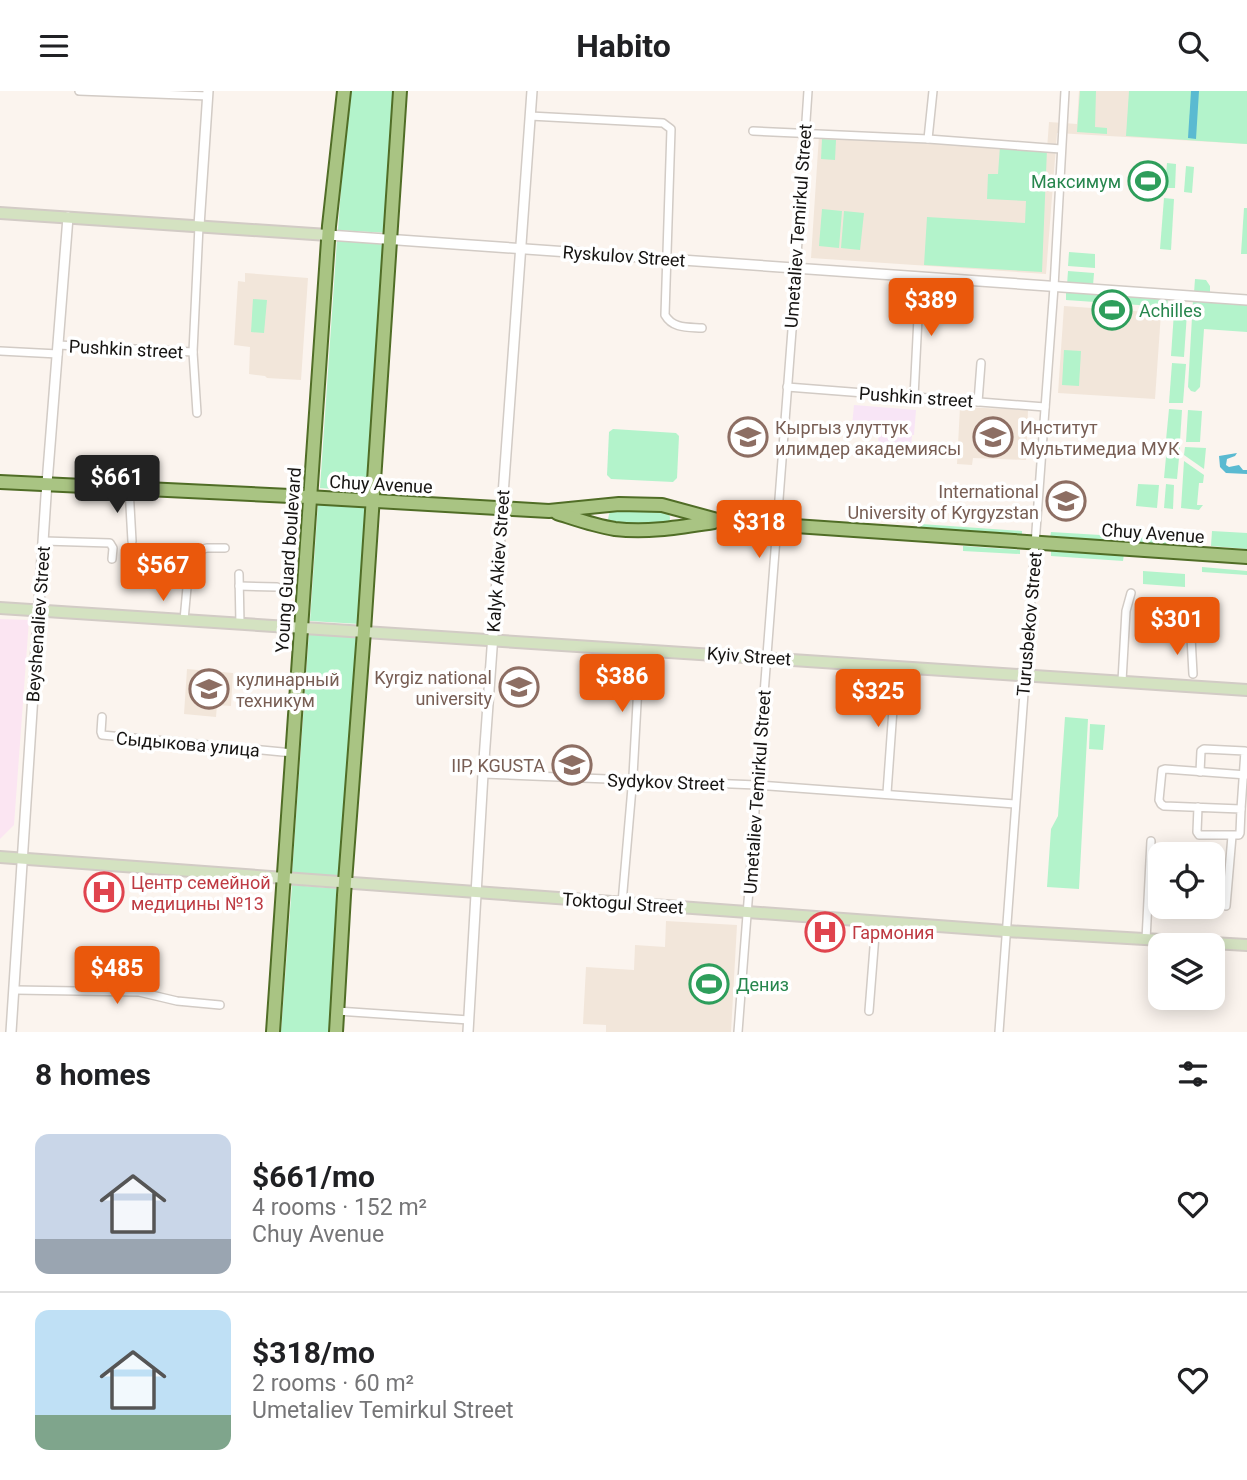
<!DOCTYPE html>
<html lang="en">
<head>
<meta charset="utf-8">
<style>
	:root { --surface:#fff; --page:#f6f6f6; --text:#202124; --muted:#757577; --line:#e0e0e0; --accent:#ea580c }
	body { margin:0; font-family:Roboto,sans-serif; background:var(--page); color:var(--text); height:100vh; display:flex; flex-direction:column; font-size:26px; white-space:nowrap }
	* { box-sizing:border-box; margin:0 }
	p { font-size:23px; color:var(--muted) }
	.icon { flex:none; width:38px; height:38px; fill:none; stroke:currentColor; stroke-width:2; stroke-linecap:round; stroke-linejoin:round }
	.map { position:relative; height:941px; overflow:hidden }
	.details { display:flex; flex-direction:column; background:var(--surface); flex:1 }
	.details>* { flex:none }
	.fabs { position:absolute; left:1148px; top:751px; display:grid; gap:14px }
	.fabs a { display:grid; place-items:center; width:77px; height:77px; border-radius:14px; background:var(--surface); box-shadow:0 4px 18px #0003; font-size:35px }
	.price { position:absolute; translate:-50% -60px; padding:0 16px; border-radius:7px; background:var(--accent); color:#fff; font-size:23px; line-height:46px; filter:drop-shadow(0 2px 4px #0008) }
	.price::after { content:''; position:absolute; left:50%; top:42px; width:21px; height:16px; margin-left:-10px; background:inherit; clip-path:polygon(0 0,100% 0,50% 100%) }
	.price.selected { background:#222; color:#fff }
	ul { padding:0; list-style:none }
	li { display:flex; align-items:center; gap:21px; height:175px; padding:0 35px }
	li+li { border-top:2px solid var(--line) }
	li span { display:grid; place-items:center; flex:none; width:196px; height:140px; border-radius:14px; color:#555 }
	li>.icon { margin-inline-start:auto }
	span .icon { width:84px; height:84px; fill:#fffc; stroke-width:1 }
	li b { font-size:30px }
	h2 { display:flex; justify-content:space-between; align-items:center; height:84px; padding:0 35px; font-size:30px }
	header { display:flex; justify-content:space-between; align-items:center; height:91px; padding:0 35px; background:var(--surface); font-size:32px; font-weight:700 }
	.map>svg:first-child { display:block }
	.commercial { fill:#fbe5f2 }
	.industrial { fill:#f8e5f6 }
	.built { fill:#f2e6da }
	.green { fill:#b3f3cb }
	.water { fill:#5abad1 }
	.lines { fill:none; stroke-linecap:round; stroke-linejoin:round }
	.minor-casing { stroke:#d2cbc5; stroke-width:10 }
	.tertiary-casing { stroke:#d2cbc5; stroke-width:12 }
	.secondary-casing { stroke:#d2cbc5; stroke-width:14 }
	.primary-casing { stroke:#506d26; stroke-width:16 }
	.minor { stroke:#fff; stroke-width:7 }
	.tertiary { stroke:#fff; stroke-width:9 }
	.secondary { stroke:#d4e2c1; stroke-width:10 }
	.primary { stroke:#a9c483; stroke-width:12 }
	.labels { text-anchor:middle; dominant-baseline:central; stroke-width:7; stroke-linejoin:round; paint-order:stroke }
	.leisure-label { font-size:18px; fill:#27864d; stroke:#fff; text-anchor:start }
	.street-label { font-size:18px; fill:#161412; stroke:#fff }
	.education-label { font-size:18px; fill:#785e54; stroke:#fff; text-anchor:start }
	.health-label { font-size:18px; fill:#be3a42; stroke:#fff; text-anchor:start }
</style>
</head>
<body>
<header><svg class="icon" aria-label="menu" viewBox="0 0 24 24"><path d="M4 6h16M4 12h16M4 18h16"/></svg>Habito<svg class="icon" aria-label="search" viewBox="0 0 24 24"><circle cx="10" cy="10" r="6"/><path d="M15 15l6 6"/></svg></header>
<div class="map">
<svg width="1247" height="941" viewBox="0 0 1247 941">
	<rect width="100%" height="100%" fill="#fbf4ee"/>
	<polygon class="commercial" points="0,528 29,529 14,734 0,748"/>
	<polygon class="industrial" points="854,314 916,319 914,344 912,344 911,357 878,355 879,337 852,335"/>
	<g class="built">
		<polygon points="1079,0 1247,0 1247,53 1057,42 1046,183 811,167 819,44 1047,58 1049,31 1077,33"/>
		<polygon points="245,182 308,187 301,289 267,287 265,285 249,283 250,256 234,254 238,190 245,191"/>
		<polygon points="1064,215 1161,222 1155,308 1058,302"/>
		<polygon points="960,316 1028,319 1026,369 973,367 972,374 957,373"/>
		<polygon points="187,578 233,582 231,615 217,614 216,626 184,623"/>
		<polygon points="666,830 737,834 731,941 606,941 606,934 583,933 586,876 634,879 635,854 665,856"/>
	</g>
	<g class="green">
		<polygon points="348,0 398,0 388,142 338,139"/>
		<polygon points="1080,0 1096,0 1095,36 1107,37 1107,43 1077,41"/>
		<polygon points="1129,0 1247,0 1247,53 1126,45"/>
		<polygon points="822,48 836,49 835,69 821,68"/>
		<polygon points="1000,55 1047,58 1042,181 924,174 927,126 1025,132 1026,110 987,108 988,83 998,83"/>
		<polygon points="1167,72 1176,73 1175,97 1165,97"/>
		<polygon points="1186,75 1194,76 1192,102 1184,101"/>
		<polygon points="1164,107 1174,108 1171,159 1160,158"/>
		<polygon points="1244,117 1247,117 1247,163 1241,163"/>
		<polygon points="822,118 842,120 839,157 819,155"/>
		<polygon points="844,120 864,122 860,159 841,157"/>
		<polygon points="337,149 387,153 370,401 320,397"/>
		<polygon points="1069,161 1095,163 1095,177 1068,175"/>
		<polygon points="1068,180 1094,182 1093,195 1067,194"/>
		<polygon points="1195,188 1206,189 1210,195 1210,203 1194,202"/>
		<polygon points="1066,201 1168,208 1167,216 1066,209"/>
		<polygon points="253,208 267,209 264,242 251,241"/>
		<polygon points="1193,209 1247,213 1247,241 1204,238 1200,296 1195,301 1191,300 1188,296"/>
		<polygon points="1174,221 1187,222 1184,266 1171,265"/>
		<polygon points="1064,259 1081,260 1079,295 1062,294"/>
		<polygon points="1172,272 1186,273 1183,312 1169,312"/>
		<polygon points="1169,318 1182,319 1180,350 1166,349"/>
		<polygon points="1188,319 1202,320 1200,351 1186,351"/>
		<polygon points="613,338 676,342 679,345 677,387 673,391 611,388 607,384 609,341"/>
		<polygon points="1167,355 1180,356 1177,388 1164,387"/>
		<polygon points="1185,356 1206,357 1204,378 1184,364"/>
		<polygon points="1184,370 1204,384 1203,392 1199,392 1197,414 1203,414 1199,419 1181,417"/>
		<polygon points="1138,393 1159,394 1157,417 1136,415"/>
		<polygon points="1166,393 1174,394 1173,418 1164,417"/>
		<polygon points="318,413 368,416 360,533 310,530"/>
		<path d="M661,418C668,421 673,425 668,433L614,435L608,428L610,419Z"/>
		<polygon points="921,433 1022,440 1022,444 920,437"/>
		<polygon points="1212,440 1247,442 1247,458 1211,455"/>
		<polygon points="1051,441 1166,448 1166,454 1050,447"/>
		<polygon points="963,455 1020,459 1020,463 963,460"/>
		<polygon points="1051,458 1124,463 1123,470 1051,465"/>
		<polygon points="1202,476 1247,480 1247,484 1202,481"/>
		<polygon points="1143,480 1185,483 1185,496 1143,493"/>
		<polygon points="309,542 359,546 342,786 292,783"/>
		<polygon points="1065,626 1088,628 1079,798 1047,796 1051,738 1058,725"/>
		<polygon points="1090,633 1105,634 1103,659 1089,658"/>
		<polygon points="292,794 342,798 331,941 281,941"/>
	</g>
	<g class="water">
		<polygon points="1191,0 1199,0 1196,48 1188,47"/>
		<polygon points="1237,362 1235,365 1227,368 1226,374 1229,376 1239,374 1243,379 1247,379 1247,383 1226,382 1220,376 1219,365"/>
	</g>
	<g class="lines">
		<g class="minor-casing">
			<g id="minor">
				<polyline points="79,0 208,5"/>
				<path d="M530,25L663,32L671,38L665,224C673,238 688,236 702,237"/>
				<polyline points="753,40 928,48 1061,58"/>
				<polyline points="928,48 933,0"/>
				<polyline points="58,254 193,261"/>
				<polyline points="0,260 58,263"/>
				<polyline points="787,296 1045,316"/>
				<polyline points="914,306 920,187"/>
				<polyline points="978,311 981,272"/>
				<polyline points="197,322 193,261 199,135"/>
				<polyline points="129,397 132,450"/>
				<polyline points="44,450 110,452 113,457 112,468"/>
				<polyline points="239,483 240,533"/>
				<polyline points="239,495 277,496"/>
				<polyline points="184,529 189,475 203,458 207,457 225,457"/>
				<polyline points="1191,546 1193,583"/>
				<polyline points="1122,590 1126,520 1131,502"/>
				<polyline points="102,626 101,641 102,644 293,662"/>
				<polyline points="1200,681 1201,660 1204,658 1245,660 1241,718"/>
				<polyline points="483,683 757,694 1015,713"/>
				<polyline points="887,702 896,576"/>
				<polyline points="1198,716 1197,741 1199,744 1239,744 1240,742 1241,718 1164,715 1161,713 1159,709 1162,679 1165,678 1247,684"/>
				<polyline points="622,812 633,685 640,558"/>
				<polyline points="1226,815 1232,745"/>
				<polyline points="1146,849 1151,750"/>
				<polyline points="15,899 139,901 177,910 220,914"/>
				<polyline points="337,920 469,929"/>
				<polyline points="869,920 876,831"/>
				<polyline points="738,941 792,239 808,0"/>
				<polyline points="999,941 1054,196 1065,0"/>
			</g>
		</g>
		<g class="tertiary-casing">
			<g id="tertiary">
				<polyline points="199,135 208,0"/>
				<polyline points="328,144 1247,209"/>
				<polyline points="11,941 46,405 68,126"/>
				<polyline points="468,941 483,683 532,0"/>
			</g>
		</g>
		<g class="secondary-casing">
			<g id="secondary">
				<polyline points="0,122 328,144"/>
				<polyline points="0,517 1247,599"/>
				<polyline points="0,766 1006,840 1247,854"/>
			</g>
		</g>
		<g class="primary-casing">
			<g id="primary">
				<polyline points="0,391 290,405 549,420 619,413 662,414 721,430 1247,466"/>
				<path d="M557,422C576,428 595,435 615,438C649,442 681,436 714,431"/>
				<polyline points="273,941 329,135 344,0"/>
				<polyline points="336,941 344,804 364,540 400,0"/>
			</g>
		</g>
		<use href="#minor" class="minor"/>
		<use href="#tertiary" class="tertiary"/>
		<use href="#secondary" class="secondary"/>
		<use href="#primary" class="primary"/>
	</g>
	<defs>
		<g id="stadium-ring" transform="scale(2.0125)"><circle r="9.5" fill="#fff" stroke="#2e9e5b" stroke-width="1.5"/><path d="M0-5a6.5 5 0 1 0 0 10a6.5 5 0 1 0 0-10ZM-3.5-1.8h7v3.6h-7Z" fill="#2e9e5b"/></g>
		<g id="university-ring" transform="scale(2.0125)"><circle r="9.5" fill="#fff" stroke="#8d6e63" stroke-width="1.5"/><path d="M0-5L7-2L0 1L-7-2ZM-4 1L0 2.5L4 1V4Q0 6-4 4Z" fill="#8d6e63"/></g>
		<g id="hospital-ring" transform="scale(2.0125)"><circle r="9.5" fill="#fff" stroke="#e0444e" stroke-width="1.5"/><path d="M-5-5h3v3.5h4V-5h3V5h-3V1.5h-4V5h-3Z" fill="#e0444e"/></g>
	</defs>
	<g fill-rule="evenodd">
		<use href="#stadium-ring" x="1148" y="90"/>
		<use href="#stadium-ring" x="1112" y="219"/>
		<use href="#university-ring" x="748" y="346"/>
		<use href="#university-ring" x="993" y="346"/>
		<use href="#university-ring" x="1066" y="410"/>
		<use href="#university-ring" x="519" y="596"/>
		<use href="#university-ring" x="209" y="598"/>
		<use href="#university-ring" x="572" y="674"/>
		<use href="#hospital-ring" x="104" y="801"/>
		<use href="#hospital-ring" x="825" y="841"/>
		<use href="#stadium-ring" x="709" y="893"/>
	</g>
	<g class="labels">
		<g class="leisure-label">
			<text x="1121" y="90" text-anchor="end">Максимум</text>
			<text x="1139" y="219">Achilles</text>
			<text x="736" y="893">Дениз</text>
		</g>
		<g class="street-label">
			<text transform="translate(798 135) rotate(-86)">Umetaliev Temirkul Street</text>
			<text transform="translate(624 165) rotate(4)">Ryskulov Street</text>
			<text transform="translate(126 258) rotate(3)">Pushkin street</text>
			<text transform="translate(916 306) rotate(4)">Pushkin street</text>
			<text transform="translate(381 393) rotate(3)">Chuy Avenue</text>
			<text transform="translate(1153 442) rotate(4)">Chuy Avenue</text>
			<text transform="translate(288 469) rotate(-86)">Young Guard boulevard</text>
			<text transform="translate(498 470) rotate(-86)">Kalyk Akiev Street</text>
			<text transform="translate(38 533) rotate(-86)">Beyshenaliev Street</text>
			<text transform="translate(1029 533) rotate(-85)">Turusbekov Street</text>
			<text transform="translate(749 565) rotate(4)">Kyiv Street</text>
			<text transform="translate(188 653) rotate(5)">Сыдыкова улица</text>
			<text transform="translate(666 691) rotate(2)">Sydykov Street</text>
			<text transform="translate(757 701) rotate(-86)">Umetaliev Temirkul Street</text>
			<text transform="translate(623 812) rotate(4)">Toktogul Street</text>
		</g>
		<g class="education-label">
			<text x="775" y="336">Кыргыз улуттук<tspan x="775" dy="21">илимдер академиясы</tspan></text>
			<text x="1020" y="336">Институт<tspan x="1020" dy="21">Мультимедиа МУК</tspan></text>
			<text x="1039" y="400" text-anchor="end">International<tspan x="1039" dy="21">University of Kyrgyzstan</tspan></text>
			<text x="492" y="586" text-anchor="end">Kyrgiz national<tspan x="492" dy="21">university</tspan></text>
			<text x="236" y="588">кулинарный<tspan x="236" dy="21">техникум</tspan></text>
			<text x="545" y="674" text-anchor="end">IIP, KGUSTA</text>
		</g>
		<g class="health-label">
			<text x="131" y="791">Центр семейной<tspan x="131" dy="21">медицины №13</tspan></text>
			<text x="852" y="841">Гармония</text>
		</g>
	</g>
</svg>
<div class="fabs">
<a><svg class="icon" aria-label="locate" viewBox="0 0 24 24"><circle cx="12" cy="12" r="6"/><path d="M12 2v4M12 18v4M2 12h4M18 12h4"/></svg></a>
<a><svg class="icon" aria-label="layers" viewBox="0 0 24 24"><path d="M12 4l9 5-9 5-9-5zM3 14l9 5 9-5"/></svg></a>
</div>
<b class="price" style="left:931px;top:247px">$389</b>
<b class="price selected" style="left:117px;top:424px">$661</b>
<b class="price" style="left:759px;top:469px">$318</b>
<b class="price" style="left:163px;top:512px">$567</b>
<b class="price" style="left:1177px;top:566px">$301</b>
<b class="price" style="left:622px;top:623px">$386</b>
<b class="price" style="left:878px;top:638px">$325</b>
<b class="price" style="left:117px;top:915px">$485</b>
</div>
<section class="details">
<h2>8 homes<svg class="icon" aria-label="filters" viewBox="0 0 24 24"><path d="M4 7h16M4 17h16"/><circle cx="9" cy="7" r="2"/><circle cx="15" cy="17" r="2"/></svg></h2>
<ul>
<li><span style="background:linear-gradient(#c9d6e8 75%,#9aa5b1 0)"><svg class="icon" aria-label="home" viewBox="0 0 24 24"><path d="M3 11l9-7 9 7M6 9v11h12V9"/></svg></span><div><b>$661/mo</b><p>4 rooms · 152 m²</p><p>Chuy Avenue</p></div><svg class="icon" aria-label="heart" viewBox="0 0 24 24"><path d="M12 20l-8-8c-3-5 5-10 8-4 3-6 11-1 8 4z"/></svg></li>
<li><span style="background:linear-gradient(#bfe0f5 75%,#7fa58c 0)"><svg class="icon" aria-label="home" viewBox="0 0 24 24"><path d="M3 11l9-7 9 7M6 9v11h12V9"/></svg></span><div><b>$318/mo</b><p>2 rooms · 60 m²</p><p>Umetaliev Temirkul Street</p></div><svg class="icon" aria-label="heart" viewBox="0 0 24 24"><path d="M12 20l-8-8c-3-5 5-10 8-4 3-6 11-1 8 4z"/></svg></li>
</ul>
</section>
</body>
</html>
